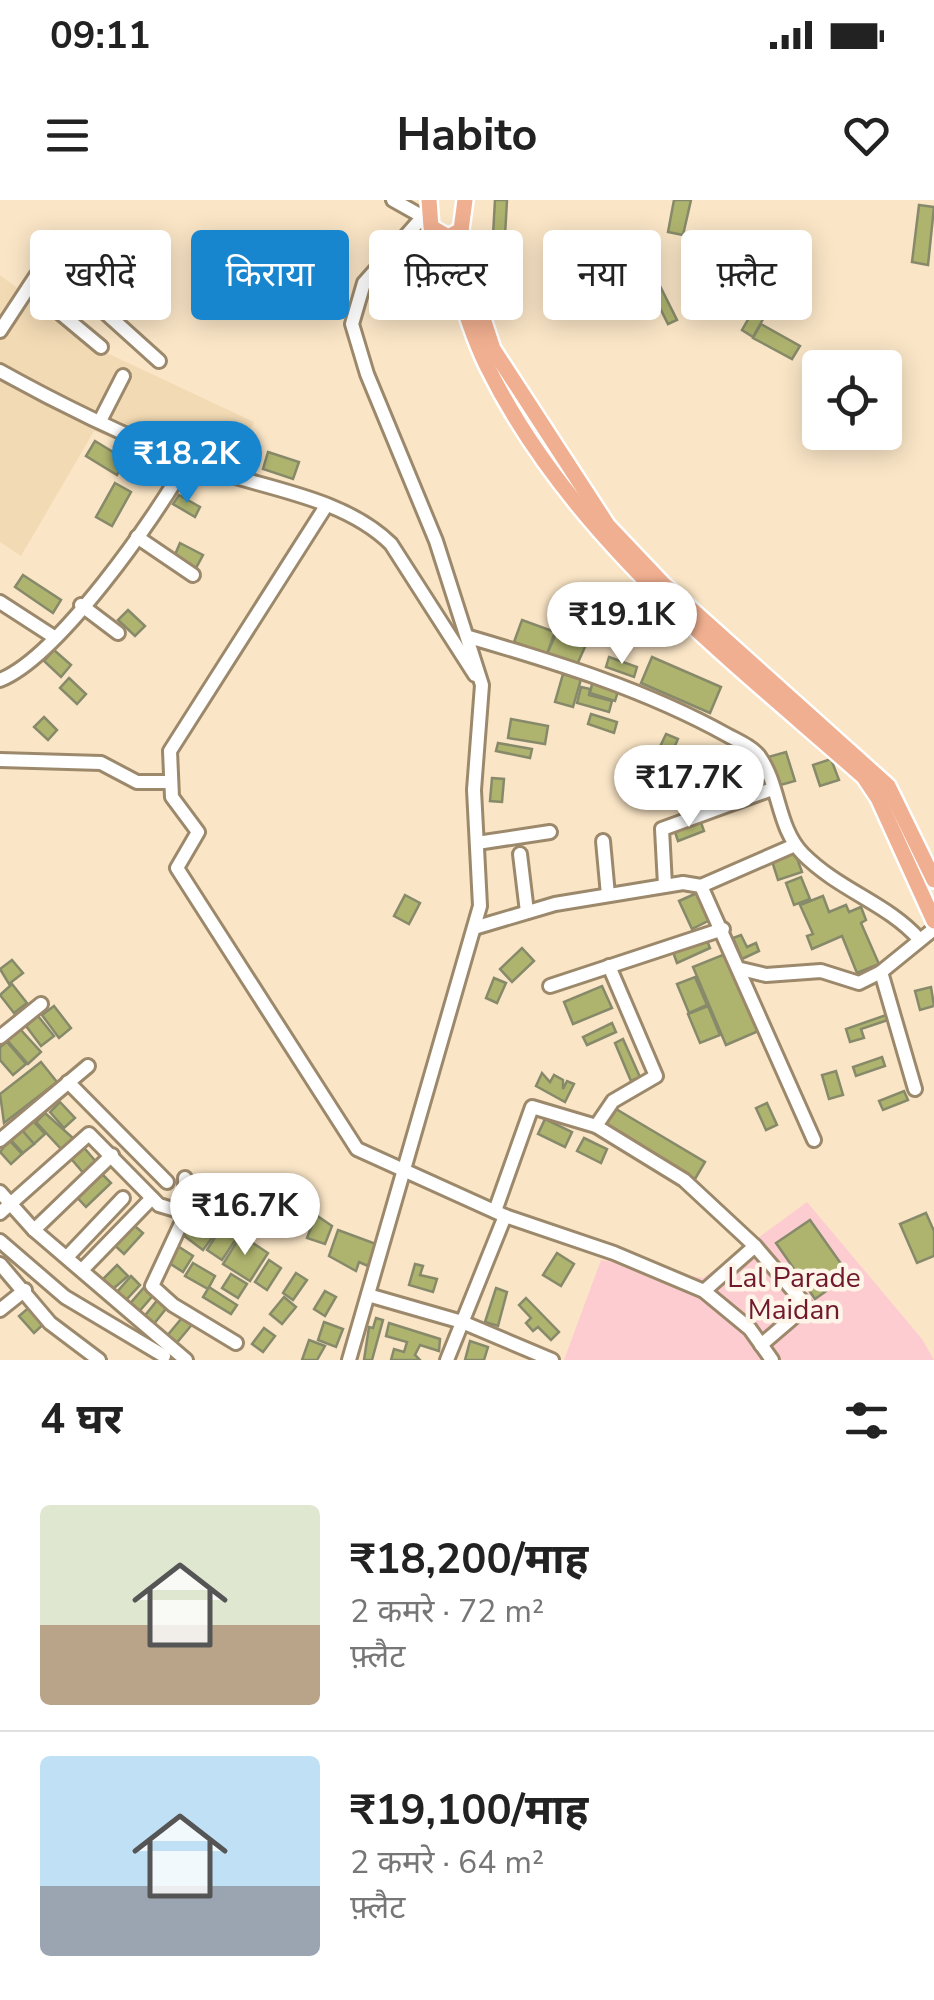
<!DOCTYPE html>
<html lang="hi">
<head>
<meta charset="utf-8">
<style>
	:root { --surface:#fff; --page:#f6f6f6; --text:#222; --muted:#767676; --line:#e0e0e0; --accent:#1885cf }
	body { margin:0; font-family:"Nunito Sans","Noto Sans Devanagari",sans-serif; background:var(--page); color:var(--text); height:100vh; display:flex; flex-direction:column; font-size:38px; white-space:nowrap }
	* { box-sizing:border-box; margin:0 }
	p { font-size:32px; color:var(--muted) }
	.icon { flex:none; width:55px; height:55px; fill:none; stroke:currentColor; stroke-width:2; stroke-linecap:round; stroke-linejoin:round }
	.map { position:relative; height:1160px; overflow:hidden }
	.sheet { display:flex; flex-direction:column; background:var(--surface); flex:1 }
	.sheet>* { flex:none }
	.guide { position:absolute; left:30px; top:30px; width:875px; height:90px; display:flex; gap:20px }
	.fabs { position:absolute; left:802px; top:150px; display:grid; gap:20px }
	.fabs a { display:grid; place-items:center; width:100px; height:100px; border-radius:10px; background:var(--surface); box-shadow:0 5px 25px #0003; font-size:50px }
	.price { position:absolute; translate:-50% -85px; padding:0 22px; border-radius:35px; background:#fff; color:#222; font-size:32px; line-height:65px; filter:drop-shadow(0 2px 5px #0008) }
	.price::after { content:''; position:absolute; left:50%; top:60px; width:30px; height:22px; margin-left:-15px; background:inherit; clip-path:polygon(0 0,100% 0,50% 100%) }
	.price.selected { background:var(--accent); color:#fff }
	ul { padding:0; list-style:none }
	li { display:flex; align-items:center; gap:30px; height:250px; padding:0 40px }
	li+li { border-top:2px solid var(--line) }
	li span { display:grid; place-items:center; flex:none; width:280px; height:200px; border-radius:10px; color:#555 }
	li>.icon { margin-inline-start:auto }
	span .icon { width:120px; height:120px; fill:#fffc; stroke-width:1 }
	li b { font-size:42px }
	h2 { display:flex; justify-content:space-between; align-items:center; height:120px; padding:0 40px; font-size:42px }
	.tag { padding:0 35px; border-radius:10px; background:var(--surface); box-shadow:0 5px 25px #0003; font-size:35px; line-height:90px }
	.tag.selected { background:var(--accent); color:#fff }
	.status { display:flex; justify-content:space-between; align-items:center; height:70px; padding:0 50px; background:var(--surface); direction:ltr }
	.status svg { height:28px; fill:currentColor }
	header { display:flex; justify-content:space-between; align-items:center; height:130px; padding:0 40px; background:var(--surface); font-size:45px; font-weight:700 }
	.map>svg:first-child { display:block }
	.built { fill:#f2dab4 }
	.green { fill:#fdccd1 }
	.building { fill:#aeb36e; stroke:#878a6a; stroke-width:2.5 }
	.lines { fill:none; stroke-linecap:round; stroke-linejoin:round }
	.minor-casing { stroke:#9c896c; stroke-width:18 }
	.major-casing { stroke:#fff; stroke-width:20 }
	.minor { stroke:#fff; stroke-width:12 }
	.major { stroke:#f0af90; stroke-width:15 }
	.labels { text-anchor:middle; dominant-baseline:central; stroke-width:9; stroke-linejoin:round; paint-order:stroke }
	.park-label { font-size:28px; fill:#70182e; stroke:#fdf5e8 }
</style>
</head>
<body>
<div class="status"><b>09:11</b><svg viewBox="0 0 49 12"><path d="M0 12V9h3v3zM5 12V6h3v6zM10 12V3h3v9zM15 12V0h3v12zM26 1h20v11H26zM47 4h2v5h-2z"/></svg></div>
<header><svg class="icon" aria-label="menu" viewBox="0 0 24 24"><path d="M4 6h16M4 12h16M4 18h16"/></svg>Habito<svg class="icon" aria-label="heart" viewBox="0 0 24 24"><path d="M12 20l-8-8c-3-5 5-10 8-4 3-6 11-1 8 4z"/></svg></header>
<div class="map">
<svg width="934" height="1160" viewBox="0 0 934 1160">
	<rect width="100%" height="100%" fill="#fae5c6"/>
	<polygon class="built" points="0,75 92,146 254,222 226,282 94,231 21,356 0,342"/>
	<polygon class="green" points="807,1002 922,1139 934,1160 564,1160 601,1060 703,1078"/>
	<g class="building">
		<polygon points="495,0 507,0 505,36 493,35"/>
		<polygon points="674,0 691,0 683,35 668,32"/>
		<polygon points="919,5 934,7 928,65 912,62"/>
		<polygon points="776,70 787,76 753,137 742,130"/>
		<polygon points="660,86 677,120 668,124 651,90"/>
		<polygon points="761,124 800,146 792,159 753,138"/>
		<polygon points="95,241 126,260 117,275 86,256"/>
		<polygon points="268,252 299,262 293,279 263,269"/>
		<polygon points="115,283 131,292 112,326 96,317"/>
		<polygon points="179,295 200,307 195,317 173,304"/>
		<polygon points="180,343 203,355 196,368 174,357"/>
		<polygon points="23,375 61,400 53,413 15,387"/>
		<polygon points="128,410 145,426 135,436 118,420"/>
		<polygon points="522,420 555,432 547,454 514,442"/>
		<polygon points="559,427 588,440 576,467 547,454"/>
		<polygon points="54,450 71,465 61,477 44,461"/>
		<polygon points="609,457 637,467 634,477 606,467"/>
		<polygon points="652,457 721,487 710,513 641,483"/>
		<polygon points="563,474 581,479 573,507 555,502"/>
		<polygon points="69,478 86,494 77,504 60,488"/>
		<polygon points="593,480 619,488 615,501 590,493"/>
		<polygon points="581,487 590,489 589,495 612,501 609,512 577,503"/>
		<polygon points="591,514 617,522 614,533 588,524"/>
		<polygon points="44,517 57,530 48,540 34,527"/>
		<polygon points="511,519 548,526 545,544 508,538"/>
		<polygon points="666,534 678,539 669,559 657,553"/>
		<polygon points="498,543 532,549 530,558 496,551"/>
		<polygon points="786,552 795,581 777,586 768,557"/>
		<polygon points="831,559 839,580 820,586 813,565"/>
		<polygon points="492,578 504,579 502,602 490,601"/>
		<polygon points="700,620 704,631 678,641 674,629"/>
		<polygon points="794,650 802,672 778,680 771,658"/>
		<polygon points="801,677 810,699 794,705 786,683"/>
		<polygon points="697,693 710,720 692,729 679,701"/>
		<polygon points="405,695 420,703 409,724 394,716"/>
		<polygon points="823,696 829,712 846,705 849,712 861,707 866,720 861,723 879,764 857,773 842,736 812,749 807,736 813,734 800,705"/>
		<polygon points="741,735 747,747 756,743 759,751 742,759 733,738"/>
		<polygon points="706,738 710,748 677,763 673,752"/>
		<polygon points="522,748 534,761 512,782 500,769"/>
		<polygon points="730,752 763,829 726,845 693,767"/>
		<polygon points="12,760 23,773 9,784 0,769"/>
		<polygon points="695,777 707,805 689,813 677,784"/>
		<polygon points="494,778 506,783 497,803 486,798"/>
		<polygon points="12,784 27,803 14,813 0,795"/>
		<polygon points="602,786 612,808 573,824 564,802"/>
		<polygon points="931,787 934,806 920,810 915,791"/>
		<polygon points="54,806 71,828 59,838 42,815"/>
		<polygon points="708,806 720,835 700,843 688,814"/>
		<polygon points="889,814 891,819 861,829 864,838 850,842 846,829"/>
		<polygon points="38,816 54,836 41,846 26,826"/>
		<polygon points="612,823 616,832 587,845 583,837"/>
		<polygon points="20,829 41,852 28,864 7,840"/>
		<polygon points="623,839 640,877 631,881 615,843"/>
		<polygon points="7,842 26,864 13,875 0,860 0,847"/>
		<polygon points="882,857 885,866 856,876 853,867"/>
		<polygon points="41,862 57,882 4,923 0,894"/>
		<polygon points="836,871 843,895 829,899 822,875"/>
		<polygon points="542,873 550,882 554,875 563,880 563,889 567,881 574,884 565,902 536,886"/>
		<polygon points="904,891 908,900 883,910 879,901"/>
		<polygon points="60,902 75,918 64,928 50,912"/>
		<polygon points="767,903 777,925 766,930 756,908"/>
		<polygon points="611,906 705,962 695,979 601,923"/>
		<polygon points="45,913 74,939 62,950 36,922"/>
		<polygon points="545,919 572,932 565,947 538,934"/>
		<polygon points="32,920 45,934 34,944 21,930"/>
		<polygon points="21,929 34,944 23,953 10,939"/>
		<polygon points="584,938 607,949 601,963 577,951"/>
		<polygon points="9,940 22,954 11,964 0,952"/>
		<polygon points="80,943 98,964 85,975 67,954"/>
		<polygon points="99,971 111,983 86,1007 74,994"/>
		<polygon points="198,991 211,1000 202,1015 188,1006"/>
		<polygon points="926,1013 934,1031 934,1056 917,1063 900,1024"/>
		<polygon points="316,1015 332,1026 325,1044 307,1038"/>
		<polygon points="810,1020 849,1075 815,1099 776,1043"/>
		<polygon points="129,1021 143,1033 124,1054 110,1041"/>
		<polygon points="186,1023 199,1033 203,1027 214,1035 203,1050 179,1032"/>
		<polygon points="222,1026 238,1036 222,1060 207,1050"/>
		<polygon points="338,1030 376,1044 368,1066 359,1062 356,1071 329,1056"/>
		<polygon points="241,1035 268,1053 250,1081 223,1064"/>
		<polygon points="173,1043 193,1056 183,1072 163,1059"/>
		<polygon points="557,1053 574,1064 561,1086 543,1075"/>
		<polygon points="269,1060 281,1068 267,1090 255,1082"/>
		<polygon points="193,1063 215,1076 208,1089 185,1076"/>
		<polygon points="415,1064 423,1066 420,1075 437,1079 433,1092 409,1085"/>
		<polygon points="117,1065 128,1076 113,1089 103,1079"/>
		<polygon points="296,1073 307,1080 293,1100 283,1093"/>
		<polygon points="231,1074 247,1084 238,1098 222,1088"/>
		<polygon points="131,1076 140,1085 126,1100 117,1092"/>
		<polygon points="147,1084 156,1092 137,1114 128,1106"/>
		<polygon points="209,1087 237,1105 231,1114 203,1097"/>
		<polygon points="496,1088 507,1092 498,1126 485,1122"/>
		<polygon points="325,1091 336,1097 325,1116 314,1109"/>
		<polygon points="284,1097 296,1107 282,1124 270,1114"/>
		<polygon points="159,1098 169,1105 153,1125 143,1118"/>
		<polygon points="526,1098 559,1132 551,1140 538,1127 533,1131 526,1123 531,1118 519,1105"/>
		<polygon points="33,1104 47,1121 34,1133 19,1116"/>
		<polygon points="186,1113 195,1121 175,1145 166,1137"/>
		<polygon points="376,1118 383,1120 372,1160 364,1160 369,1127 373,1128"/>
		<polygon points="324,1122 343,1129 336,1147 318,1140"/>
		<polygon points="389,1123 440,1139 439,1151 420,1145 415,1155 420,1160 391,1160 394,1149 404,1152 407,1142 386,1136"/>
		<polygon points="264,1128 275,1136 263,1152 252,1144"/>
		<polygon points="309,1140 325,1146 317,1160 302,1160"/>
		<polygon points="470,1141 488,1147 484,1160 465,1160"/>
	</g>
	<g class="lines">
		<g class="minor-casing">
			<g id="minor">
				<polyline points="393,0 425,18"/>
				<polyline points="387,59 410,52 436,34"/>
				<polyline points="29,87 101,147"/>
				<polyline points="0,131 36,76 45,72 98,106 159,161"/>
				<path d="M0,171C59,204 124,235 187,261C253,288 339,293 391,344L475,475"/>
				<polyline points="101,219 123,176"/>
				<polyline points="326,306 170,551 172,597 198,632 177,668 357,949 505,1016 614,1053 704,1091 750,1129 772,1160"/>
				<polyline points="137,337 193,375"/>
				<polyline points="0,402 54,437"/>
				<polyline points="81,405 118,433"/>
				<path d="M469,437C558,463 646,490 727,535C738,541 752,547 759,556C780,585 777,628 803,654C840,691 887,703 919,739"/>
				<path d="M0,480C58,457 156,317 187,261"/>
				<polyline points="0,560 101,563 137,582 169,582"/>
				<polyline points="603,641 608,695"/>
				<polyline points="477,643 550,632"/>
				<polyline points="520,654 527,712"/>
				<polyline points="665,685 662,629 772,589"/>
				<polyline points="701,686 795,645"/>
				<polyline points="474,728 555,704 683,683 701,686 814,940"/>
				<polyline points="741,769 766,775 821,771 859,783 881,772 934,729"/>
				<polyline points="881,772 915,889"/>
				<polyline points="550,786 723,729"/>
				<polyline points="0,837 41,804"/>
				<polyline points="68,882 167,982"/>
				<polyline points="596,926 613,901 656,876 609,766"/>
				<polyline points="0,940 88,866"/>
				<polyline points="185,978 186,1013 152,1086 173,1105 236,1143"/>
				<polyline points="0,992 34,1030 186,1160"/>
				<polyline points="495,1011 532,907 596,926 684,980 755,1046 804,1103 803,1109 761,1145"/>
				<polyline points="0,1013 89,934 159,1005 186,1013"/>
				<polyline points="34,1030 112,955"/>
				<polyline points="0,1041 65,1097 164,1156"/>
				<polyline points="67,1057 123,998"/>
				<polyline points="0,1064 50,1123 99,1160"/>
				<polyline points="82,1070 152,998"/>
				<polyline points="704,1091 755,1046"/>
				<polyline points="368,1095 462,1122 552,1160"/>
				<polyline points="0,1110 25,1090"/>
				<polyline points="349,1160 480,706 474,590 482,485 436,341 367,174 352,124 364,83 427,12"/>
				<polyline points="447,1160 505,1016"/>
			</g>
		</g>
		<g class="major-casing">
			<g id="major">
				<polyline points="429,0 431,27 448,37 461,30 465,0"/>
				<polyline points="461,30 474,91 493,149 608,326 662,383 888,586 934,680"/>
				<path d="M442,37C457,80 467,125 487,166C571,337 725,454 864,577L878,598L934,721"/>
			</g>
		</g>
		<use href="#minor" class="minor"/>
		<use href="#major" class="major"/>
	</g>
	<g class="labels">
		<g class="park-label">
			<text x="794" y="1078">Lal Parade<tspan x="794" dy="32">Maidan</tspan></text>
		</g>
	</g>
</svg>
<div class="fabs">
<a><svg class="icon" aria-label="locate" viewBox="0 0 24 24"><circle cx="12" cy="12" r="6"/><path d="M12 2v4M12 18v4M2 12h4M18 12h4"/></svg></a>
</div>
<b class="price selected" style="left:187px;top:306px">₹18.2K</b>
<b class="price" style="left:622px;top:467px">₹19.1K</b>
<b class="price" style="left:689px;top:630px">₹17.7K</b>
<b class="price" style="left:245px;top:1058px">₹16.7K</b>
<div class="guide">
<a class="tag">खरीदें</a>
<a class="tag selected">किराया</a>
<a class="tag">फ़िल्टर</a>
<a class="tag">नया</a>
<a class="tag">फ़्लैट</a>
</div>
</div>
<section class="sheet">
<h2>4 घर<svg class="icon" aria-label="filters" viewBox="0 0 24 24"><path d="M4 7h16M4 17h16"/><circle cx="9" cy="7" r="2"/><circle cx="15" cy="17" r="2"/></svg></h2>
<ul>
<li><span style="background:linear-gradient(#dfe7d0 60%,#b9a48a 0)"><svg class="icon" aria-label="home" viewBox="0 0 24 24"><path d="M3 11l9-7 9 7M6 9v11h12V9"/></svg></span><div><b>₹18,200/माह</b><p>2 कमरे · 72 m²</p><p>फ़्लैट</p></div></li>
<li><span style="background:linear-gradient(#bfe0f5 65%,#9aa5b1 0)"><svg class="icon" aria-label="home" viewBox="0 0 24 24"><path d="M3 11l9-7 9 7M6 9v11h12V9"/></svg></span><div><b>₹19,100/माह</b><p>2 कमरे · 64 m²</p><p>फ़्लैट</p></div></li>
</ul>
</section>
</body>
</html>
